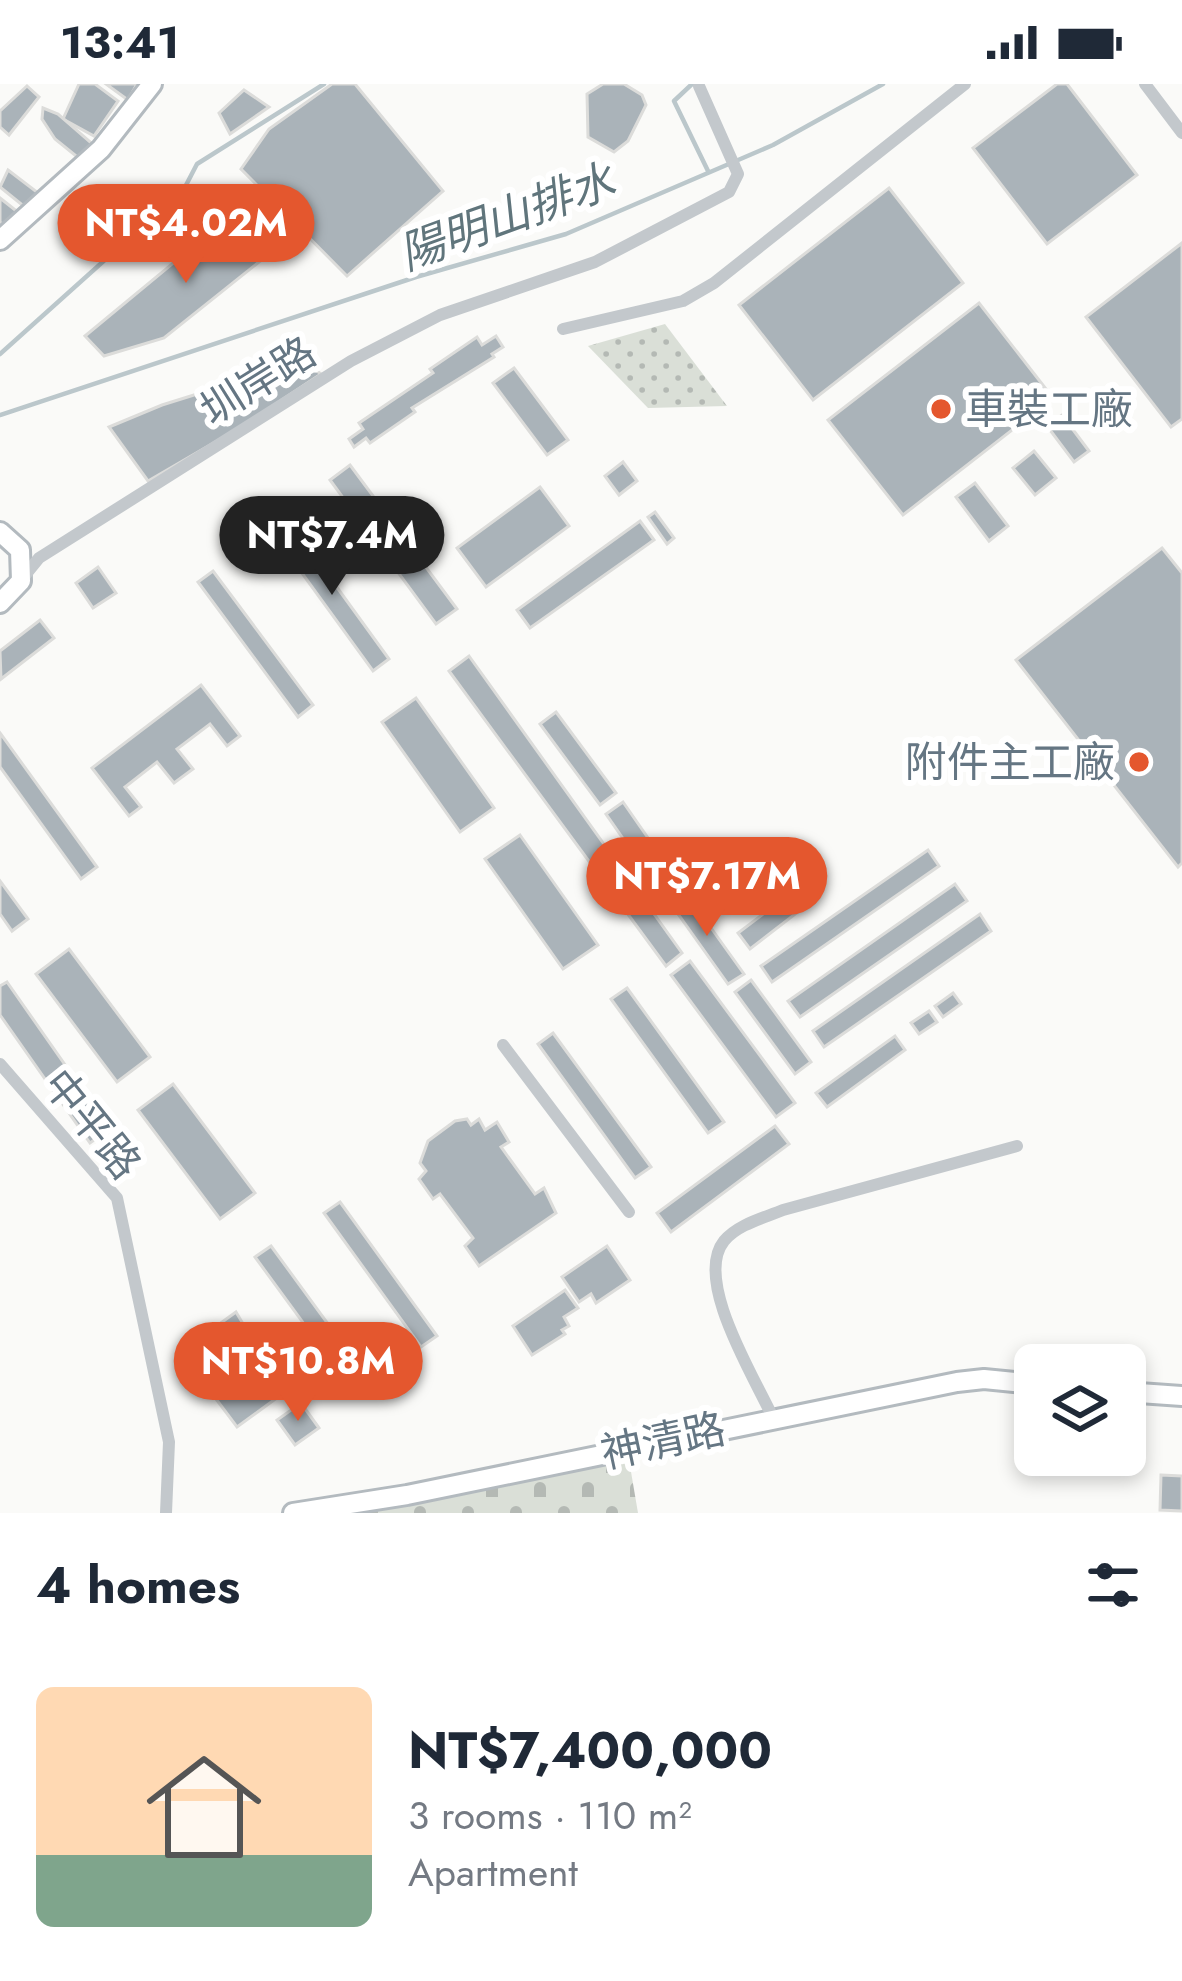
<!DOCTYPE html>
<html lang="en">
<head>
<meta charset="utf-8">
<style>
	:root { --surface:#fff; --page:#f2f2f3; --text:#1f2937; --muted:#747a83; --line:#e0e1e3; --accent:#e4572e }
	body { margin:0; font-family:Jost,"Noto Sans TC",sans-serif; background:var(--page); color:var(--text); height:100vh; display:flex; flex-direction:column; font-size:45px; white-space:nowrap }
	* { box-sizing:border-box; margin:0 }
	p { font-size:39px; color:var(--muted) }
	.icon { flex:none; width:66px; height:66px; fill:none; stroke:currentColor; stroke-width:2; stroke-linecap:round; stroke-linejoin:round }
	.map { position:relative; height:1429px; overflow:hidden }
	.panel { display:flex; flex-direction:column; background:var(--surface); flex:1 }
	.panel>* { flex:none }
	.controls { position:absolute; left:1014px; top:1260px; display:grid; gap:24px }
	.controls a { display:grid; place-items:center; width:132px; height:132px; border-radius:18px; background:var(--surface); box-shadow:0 6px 18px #0003; font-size:60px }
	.price { position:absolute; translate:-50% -102px; padding:0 27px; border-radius:42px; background:var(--accent); color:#fff; font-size:39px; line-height:78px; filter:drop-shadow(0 3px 6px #0008) }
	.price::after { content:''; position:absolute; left:50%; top:72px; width:36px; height:27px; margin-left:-18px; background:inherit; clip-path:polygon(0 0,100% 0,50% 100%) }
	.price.on { background:#222; color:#fff }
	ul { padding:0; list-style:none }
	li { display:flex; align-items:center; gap:36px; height:300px; padding:0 36px }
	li+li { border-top:3px solid var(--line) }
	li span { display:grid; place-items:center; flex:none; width:336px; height:240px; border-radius:18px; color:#555 }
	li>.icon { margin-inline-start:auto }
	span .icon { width:144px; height:144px; fill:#fffc; stroke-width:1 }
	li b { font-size:51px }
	h2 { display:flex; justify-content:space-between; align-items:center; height:144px; padding:0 36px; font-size:51px }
	.status { display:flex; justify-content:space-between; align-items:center; height:84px; padding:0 60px; background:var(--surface); direction:ltr }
	.status svg { height:33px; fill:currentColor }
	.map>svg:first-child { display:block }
	.grass { fill:url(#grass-dots) }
	.cemetery { fill:url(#cemetery-stones) }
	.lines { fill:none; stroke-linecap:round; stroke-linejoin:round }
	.stream { stroke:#bbc7cb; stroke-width:4.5 }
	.building { fill:#aab3b9; stroke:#dcdcda; stroke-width:3 }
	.secondary-casing { stroke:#b3babf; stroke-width:24 }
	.street { stroke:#c3c8cc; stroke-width:12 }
	.secondary { stroke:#fff; stroke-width:18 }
	.poi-dot { fill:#e4572e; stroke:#fff; stroke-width:4.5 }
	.labels { text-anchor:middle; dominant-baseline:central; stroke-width:12; stroke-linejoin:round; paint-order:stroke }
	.street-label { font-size:42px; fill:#657683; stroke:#fff }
	.poi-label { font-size:42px; fill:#657683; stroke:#fff; text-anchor:start }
	.water-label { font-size:45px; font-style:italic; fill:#60757c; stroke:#fff }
</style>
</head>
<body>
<div class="status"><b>13:41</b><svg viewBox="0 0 49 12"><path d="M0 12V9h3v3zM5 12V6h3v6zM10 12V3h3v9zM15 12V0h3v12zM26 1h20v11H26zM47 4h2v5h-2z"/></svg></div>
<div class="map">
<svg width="1182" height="1429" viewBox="0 0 1182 1429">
	<defs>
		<pattern id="grass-dots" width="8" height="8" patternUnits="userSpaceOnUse" patternTransform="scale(3)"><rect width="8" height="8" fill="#dadfd7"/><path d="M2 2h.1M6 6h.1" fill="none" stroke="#b4b9b4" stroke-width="1.8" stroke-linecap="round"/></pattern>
		<pattern id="cemetery-stones" width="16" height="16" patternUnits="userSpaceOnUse" patternTransform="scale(3)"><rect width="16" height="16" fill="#dadfd7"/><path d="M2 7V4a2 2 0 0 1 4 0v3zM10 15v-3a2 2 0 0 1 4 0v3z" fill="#b4b9b4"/></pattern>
	</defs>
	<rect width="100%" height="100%" fill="#fafaf8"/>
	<polygon class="grass" points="665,240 727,322 648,324 588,262"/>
	<polygon class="cemetery" points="629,1376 638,1429 306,1429"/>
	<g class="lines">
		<g class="stream">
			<polyline points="692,0 674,17 708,87"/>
			<polyline points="0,270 184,105 197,80 324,0"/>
			<polyline points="0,331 416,193 566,150 773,61 883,0"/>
		</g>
	</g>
	<g class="building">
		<polygon points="79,0 95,0 118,17 94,52 63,35"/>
		<polygon points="106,0 137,0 128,16"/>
		<polygon points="332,0 355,0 443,107 347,192 241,85 269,45"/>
		<polygon points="603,0 624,0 642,11 646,21 628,57 614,68 588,53 587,10"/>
		<polygon points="1057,0 1067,0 1137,91 1047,160 973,64"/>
		<polygon points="27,2 39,13 9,51 0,43 0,27"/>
		<polygon points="244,6 269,23 230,50 219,29"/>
		<polygon points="43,24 58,30 96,63 86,80 55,55 42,35"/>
		<polygon points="8,86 46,115 31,128 0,103"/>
		<polygon points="889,104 963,199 813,316 739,221"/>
		<polygon points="0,114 19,129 2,140 0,138"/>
		<polygon points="241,123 279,162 164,254 104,272 85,252"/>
		<polygon points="1182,159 1182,335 1171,343 1086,233"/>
		<polygon points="979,219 1053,314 903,431 828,336"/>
		<polygon points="496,252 503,263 492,270 494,273 412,324 415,328 370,359 366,354 354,363 349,355 363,345 359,339 433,289 430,285 477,253 482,261"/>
		<polygon points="303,277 321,290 241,343 148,397 109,343 162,321"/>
		<polygon points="514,284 568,356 547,371 493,299"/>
		<polygon points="1062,331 1089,367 1074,378 1047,342"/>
		<polygon points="1034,367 1056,394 1035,411 1013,384"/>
		<polygon points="623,378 637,397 619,411 605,392"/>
		<polygon points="350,381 457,525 436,540 330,396"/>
		<polygon points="975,399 1008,442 989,457 956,413"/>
		<polygon points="540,403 569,442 486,503 457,464"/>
		<polygon points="655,428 674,454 667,460 648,433"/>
		<polygon points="640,437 654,456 530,544 517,526"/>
		<polygon points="291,440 389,575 373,587 275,452"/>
		<polygon points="1162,464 1182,489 1182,779 1178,783 1016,576"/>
		<polygon points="98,483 116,509 93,524 76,499"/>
		<polygon points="213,487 313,621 298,633 198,498"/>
		<polygon points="40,536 54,554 1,595 0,567"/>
		<polygon points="469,572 682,869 666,882 449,587"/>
		<polygon points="201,601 240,652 227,662 210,640 177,665 193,685 174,699 157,678 125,703 141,723 129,732 92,684"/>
		<polygon points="416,614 494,724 460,748 382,638"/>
		<polygon points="556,628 616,709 600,721 540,640"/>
		<polygon points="0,649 97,783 81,795 0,683"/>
		<polygon points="623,718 680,800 663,812 606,730"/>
		<polygon points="520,751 598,861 563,885 485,775"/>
		<polygon points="928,766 939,782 772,898 761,882"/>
		<polygon points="0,797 28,835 12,847 0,830"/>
		<polygon points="955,800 967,817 800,933 788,917"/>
		<polygon points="686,809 744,890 728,900 671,820"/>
		<polygon points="791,809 803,824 750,865 738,849"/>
		<polygon points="980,830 991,847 824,963 813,947"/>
		<polygon points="69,865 150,973 117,998 36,890"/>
		<polygon points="690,877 795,1019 776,1033 671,891"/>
		<polygon points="751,896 811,978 795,990 735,908"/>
		<polygon points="7,898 110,1045 90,1059 0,931 0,902"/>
		<polygon points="627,904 724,1038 708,1049 611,915"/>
		<polygon points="953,909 961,920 943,933 935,922"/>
		<polygon points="929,927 937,938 919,950 911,939"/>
		<polygon points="553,949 651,1083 635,1094 538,960"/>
		<polygon points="895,952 905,966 827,1023 816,1009"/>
		<polygon points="173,1000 255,1109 220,1135 138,1026"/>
		<polygon points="467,1035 471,1041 479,1035 485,1046 497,1038 509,1058 501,1063 535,1110 544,1104 556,1129 479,1182 465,1162 473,1154 440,1110 433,1115 419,1095 426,1087 420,1079 428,1057 455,1037"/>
		<polygon points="775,1042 789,1060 671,1148 657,1129"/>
		<polygon points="340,1118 437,1252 421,1263 324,1129"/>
		<polygon points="271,1162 369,1296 353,1307 255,1173"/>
		<polygon points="607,1162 630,1196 596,1219 591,1210 579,1218 562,1193"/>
		<polygon points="565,1206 578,1224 564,1233 569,1242 562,1246 565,1250 532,1271 513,1242"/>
		<polygon points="236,1228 252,1255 200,1293 182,1267"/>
		<polygon points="270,1275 289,1305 237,1343 216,1315"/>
		<polygon points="301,1319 319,1344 295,1361 277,1336"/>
		<polygon points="1161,1391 1182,1392 1182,1427 1160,1426"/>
	</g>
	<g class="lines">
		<g class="secondary-casing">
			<g id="secondary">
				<polyline points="0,156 101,65 152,0"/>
				<polyline points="0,448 20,466 21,497 0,519"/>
				<polyline points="1125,1308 1182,1312"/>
				<polyline points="293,1429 407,1411 957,1298 984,1295 1035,1300"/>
			</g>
		</g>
		<g class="street">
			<polyline points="1145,0 1182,49"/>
			<polyline points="563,245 683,217 714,199 965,0"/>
			<polyline points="22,495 39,474 351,277 440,231 595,178 729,108 738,90 699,2"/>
			<polyline points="503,961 629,1128"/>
			<polyline points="0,980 117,1114 169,1358 166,1429"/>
			<path d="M773,1334C755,1294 693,1196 724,1157C738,1140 764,1134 783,1126L1017,1062"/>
		</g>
		<use href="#secondary" class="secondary"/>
	</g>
	<g class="poi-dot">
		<circle cx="941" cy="325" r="12"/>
		<circle cx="1139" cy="678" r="12"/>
	</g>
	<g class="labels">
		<g class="street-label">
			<text transform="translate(258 297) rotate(-32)">圳岸路</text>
			<text transform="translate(92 1040) rotate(51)">中平路</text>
			<text transform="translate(663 1357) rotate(-12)">神清路</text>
		</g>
		<g class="poi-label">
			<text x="965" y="325">車裝工廠</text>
			<text x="1115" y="678" text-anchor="end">附件主工廠</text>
		</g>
		<g class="water-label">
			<text transform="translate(507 133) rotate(-20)">陽明山排水</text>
		</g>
	</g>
</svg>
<div class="controls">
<a><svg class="icon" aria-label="layers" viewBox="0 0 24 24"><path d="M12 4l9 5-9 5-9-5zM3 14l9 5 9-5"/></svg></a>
</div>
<b class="price" style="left:186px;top:202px">NT$4.02M</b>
<b class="price on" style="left:332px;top:514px">NT$7.4M</b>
<b class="price" style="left:707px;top:855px">NT$7.17M</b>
<b class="price" style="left:298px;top:1340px">NT$10.8M</b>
</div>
<section class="panel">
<h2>4 homes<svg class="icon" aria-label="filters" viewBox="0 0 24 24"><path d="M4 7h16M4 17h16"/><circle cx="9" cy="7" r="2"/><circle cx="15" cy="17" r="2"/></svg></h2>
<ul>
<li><span style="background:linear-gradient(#ffd9b3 70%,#7fa58c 0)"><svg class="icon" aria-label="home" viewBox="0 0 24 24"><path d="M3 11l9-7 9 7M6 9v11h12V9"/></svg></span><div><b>NT$7,400,000</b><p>3 rooms · 110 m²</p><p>Apartment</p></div></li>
</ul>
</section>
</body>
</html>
